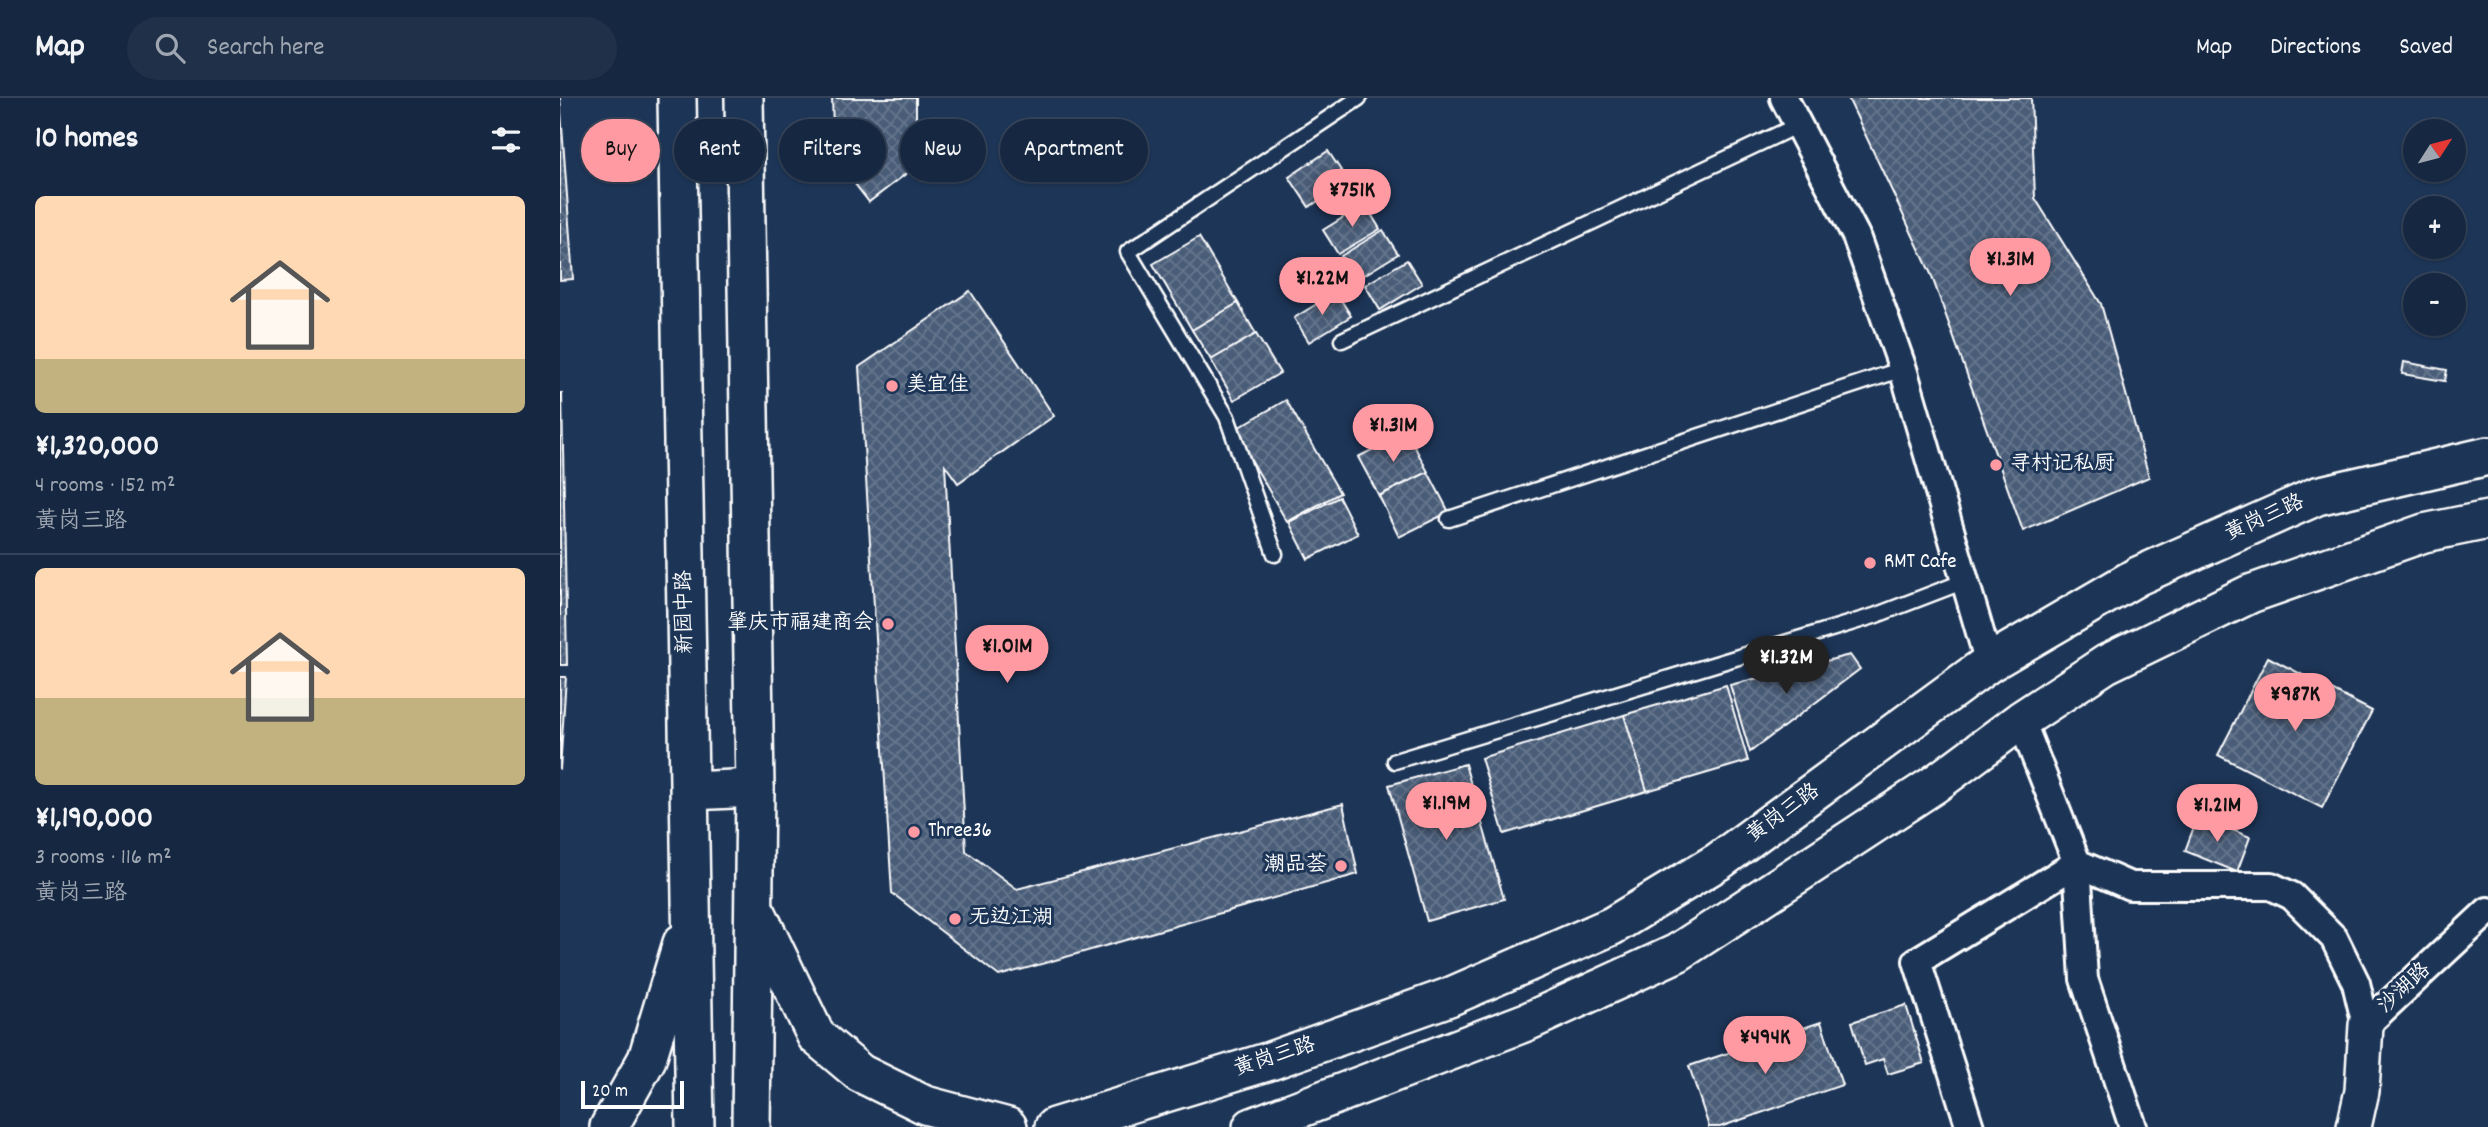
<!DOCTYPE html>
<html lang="en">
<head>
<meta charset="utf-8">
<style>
	:root { --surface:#162841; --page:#1f3048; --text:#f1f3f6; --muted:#9ea6b1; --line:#35445a; --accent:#ff9aa2 }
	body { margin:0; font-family:Dekko,"LXGW WenKai TC",sans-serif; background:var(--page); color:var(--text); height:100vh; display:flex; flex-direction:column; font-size:26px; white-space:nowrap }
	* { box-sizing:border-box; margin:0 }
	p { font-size:23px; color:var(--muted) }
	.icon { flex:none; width:38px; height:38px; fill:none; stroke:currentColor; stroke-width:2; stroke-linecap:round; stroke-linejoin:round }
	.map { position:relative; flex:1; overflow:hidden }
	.side { display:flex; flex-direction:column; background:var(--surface); width:560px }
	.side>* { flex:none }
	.guide { position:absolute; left:21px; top:21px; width:665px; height:63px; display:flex; gap:14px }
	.needle { width:46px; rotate:54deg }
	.fabs { position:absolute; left:1843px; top:21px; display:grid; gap:14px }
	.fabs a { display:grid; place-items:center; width:63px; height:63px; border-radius:50%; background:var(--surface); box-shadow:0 2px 5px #0004,0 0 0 2px var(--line); font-size:35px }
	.scale { position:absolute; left:21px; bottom:18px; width:103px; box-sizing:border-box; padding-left:7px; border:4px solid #fff; border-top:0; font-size:19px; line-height:24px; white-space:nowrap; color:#fff; -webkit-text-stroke:5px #1d3557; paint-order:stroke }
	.price { position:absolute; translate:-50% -60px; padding:0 16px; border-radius:24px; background:var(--accent); color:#111; font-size:23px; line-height:46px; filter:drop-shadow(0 2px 4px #0008) }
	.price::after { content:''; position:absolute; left:50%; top:42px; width:21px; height:16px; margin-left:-10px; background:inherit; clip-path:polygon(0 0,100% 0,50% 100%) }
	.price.selected { background:#222; color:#fff }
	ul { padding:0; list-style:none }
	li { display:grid; align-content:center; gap:14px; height:371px; padding:0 35px }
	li+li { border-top:2px solid var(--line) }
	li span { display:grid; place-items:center; height:217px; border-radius:10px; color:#555 }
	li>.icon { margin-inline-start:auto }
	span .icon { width:126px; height:126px; fill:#fffc; stroke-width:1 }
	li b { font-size:30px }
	h2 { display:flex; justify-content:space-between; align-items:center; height:84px; padding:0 35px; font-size:30px }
	.tag { padding:0 24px; border-radius:32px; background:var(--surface); box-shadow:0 2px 5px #0004,0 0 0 2px var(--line); font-size:24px; line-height:63px }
	.tag.selected { background:var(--accent); color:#111 }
	header { display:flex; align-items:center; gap:42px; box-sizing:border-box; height:98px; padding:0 35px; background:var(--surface); border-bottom:2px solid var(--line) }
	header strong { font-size:33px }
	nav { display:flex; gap:38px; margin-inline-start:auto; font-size:24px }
	.search { width:490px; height:63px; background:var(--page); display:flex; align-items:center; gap:18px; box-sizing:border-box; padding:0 24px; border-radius:38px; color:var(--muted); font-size:26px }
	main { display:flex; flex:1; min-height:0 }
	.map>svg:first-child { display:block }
	.building { fill:url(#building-cross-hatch); stroke:#fff; stroke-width:2 }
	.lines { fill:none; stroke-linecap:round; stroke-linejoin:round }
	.service-casing { stroke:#fff; stroke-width:19 }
	.minor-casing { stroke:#fff; stroke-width:32 }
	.tertiary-casing { stroke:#fff; stroke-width:38 }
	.secondary-casing { stroke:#fff; stroke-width:42 }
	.service { stroke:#1d3557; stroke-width:14 }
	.minor { stroke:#1d3557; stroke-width:26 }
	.tertiary { stroke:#1d3557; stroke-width:33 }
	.secondary { stroke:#1d3557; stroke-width:37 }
	.poi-dot { fill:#ff9aa2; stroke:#1d3557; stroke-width:2.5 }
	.labels { text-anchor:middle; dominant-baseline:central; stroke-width:6; stroke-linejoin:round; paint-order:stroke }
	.poi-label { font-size:21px; fill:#fff; stroke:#1d3557; text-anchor:start }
	.street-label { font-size:21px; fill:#fff; stroke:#1d3557 }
</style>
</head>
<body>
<header>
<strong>Map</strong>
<div class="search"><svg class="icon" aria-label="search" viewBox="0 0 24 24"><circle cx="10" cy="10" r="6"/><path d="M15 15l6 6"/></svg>Search here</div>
<nav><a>Map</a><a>Directions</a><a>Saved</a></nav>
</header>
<main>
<section class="side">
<h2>10 homes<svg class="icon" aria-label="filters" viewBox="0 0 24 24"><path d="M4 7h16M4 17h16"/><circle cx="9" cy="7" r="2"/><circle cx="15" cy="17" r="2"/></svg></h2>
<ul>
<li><span style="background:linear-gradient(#ffd9b3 75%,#c2b280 0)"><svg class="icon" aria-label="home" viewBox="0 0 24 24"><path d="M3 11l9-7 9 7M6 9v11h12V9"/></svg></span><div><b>¥1,320,000</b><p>4 rooms · 152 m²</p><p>黄岗三路</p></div></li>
<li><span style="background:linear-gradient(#ffd9b3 60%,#c2b280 0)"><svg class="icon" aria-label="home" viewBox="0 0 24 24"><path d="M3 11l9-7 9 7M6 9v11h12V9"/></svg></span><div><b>¥1,190,000</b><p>3 rooms · 116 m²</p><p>黄岗三路</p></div></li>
</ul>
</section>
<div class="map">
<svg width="1928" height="1029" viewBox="0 0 1928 1029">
	<defs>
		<pattern id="building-cross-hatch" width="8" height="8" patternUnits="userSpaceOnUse" patternTransform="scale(1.75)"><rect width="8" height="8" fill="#4a5d79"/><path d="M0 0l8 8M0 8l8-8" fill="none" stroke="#65758d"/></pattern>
	</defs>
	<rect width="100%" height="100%" fill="#1d3557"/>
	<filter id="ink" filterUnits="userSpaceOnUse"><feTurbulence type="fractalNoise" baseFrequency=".0143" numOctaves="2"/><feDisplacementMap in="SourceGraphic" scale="14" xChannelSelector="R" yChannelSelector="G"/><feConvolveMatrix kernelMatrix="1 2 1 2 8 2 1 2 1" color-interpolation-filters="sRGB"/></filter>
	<g filter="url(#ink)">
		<g class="building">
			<polygon points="0,0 13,181 0,182"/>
			<polygon points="272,0 356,0 356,33 373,55 309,104 274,59"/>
			<polygon points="1288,0 1471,0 1475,100 1541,206 1589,379 1463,433 1371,176"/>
			<polygon points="768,53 788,83 749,109 729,79"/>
			<polygon points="805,106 820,131 778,156 763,132"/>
			<polygon points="823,132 838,156 796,182 781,158"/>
			<polygon points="639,139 678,205 632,232 593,166"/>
			<polygon points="847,162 862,186 820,212 805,187"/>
			<polygon points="410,193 494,318 398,385 385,367 406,753 457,791 783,706 798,776 439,878 332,795 299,269"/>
			<polygon points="776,194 791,218 749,244 734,220"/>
			<polygon points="678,205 696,236 651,262 632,232"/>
			<polygon points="696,236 720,275 674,302 651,262"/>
			<polygon points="1844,264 1887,272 1885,283 1842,276"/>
			<polygon points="0,295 2,295 7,567 0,567"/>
			<polygon points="726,302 780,395 727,424 674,332"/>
			<polygon points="847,334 868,374 819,398 798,359"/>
			<polygon points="868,374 889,414 839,439 819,398"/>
			<polygon points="779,399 798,436 748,461 729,424"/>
			<polygon points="1290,557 1300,571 1190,654 1170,587"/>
			<polygon points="1708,559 1812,613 1762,710 1658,657"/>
			<polygon points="0,579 6,579 0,672"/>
			<polygon points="1166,587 1188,663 1087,693 1064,617"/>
			<polygon points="1064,617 1087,693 944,736 921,660"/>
			<polygon points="905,666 944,801 867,823 829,687"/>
			<polygon points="1638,718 1690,739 1677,774 1625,753"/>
			<polygon points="1346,907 1364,965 1328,976 1323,961 1305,967 1292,924"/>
			<polygon points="1261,924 1282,987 1160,1029 1149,1029 1129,968"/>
		</g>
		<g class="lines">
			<g class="service-casing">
				<g id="service">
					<polyline points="782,242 1238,27"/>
					<polyline points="889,421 1343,271"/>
					<polyline points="715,456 667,319 568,154 799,0"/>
					<polyline points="835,663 1314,518 1405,483"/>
				</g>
			</g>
			<g class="minor-casing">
				<g id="minor">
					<polyline points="1224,0 1296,138 1343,271 1429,565"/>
					<polyline points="1461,622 1517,765 1570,788 1711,788 1732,798 1774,840 1796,885 1806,927 1928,813"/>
					<polyline points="1410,1029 1357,863 1517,765 1524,881 1573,1029"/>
				</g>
			</g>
			<g class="tertiary-casing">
				<polyline id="tertiary" points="1794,1029 1802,993 1806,927"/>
			</g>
			<g class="secondary-casing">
				<g id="secondary">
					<polyline points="117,0 135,1029"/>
					<polyline points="184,0 195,690 191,1029"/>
					<polyline points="130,693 195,690"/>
					<polyline points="198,817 256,938 300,975 365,1007 448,1029"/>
					<polyline points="49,1029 87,961 122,845"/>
					<polyline points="494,1029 710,963 889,899 1052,828 1159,763 1429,565 1578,478 1757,398 1928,358"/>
					<polyline points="692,1029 969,923 1117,855 1375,686 1461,622 1546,566 1690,496 1864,435 1928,422"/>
				</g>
			</g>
			<use href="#service" class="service"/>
			<use href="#minor" class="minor"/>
			<use href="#tertiary" class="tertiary"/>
			<use href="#secondary" class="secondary"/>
		</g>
	</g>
	<g class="poi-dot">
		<circle cx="332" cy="288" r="7"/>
		<circle cx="1436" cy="367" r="7"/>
		<circle cx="1310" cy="465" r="7"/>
		<circle cx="328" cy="526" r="7"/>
		<circle cx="354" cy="734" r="7"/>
		<circle cx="781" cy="768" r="7"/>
		<circle cx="395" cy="821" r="7"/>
	</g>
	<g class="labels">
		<g class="poi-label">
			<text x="346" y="288">美宜佳</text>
			<text x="1450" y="367">寻村记私厨</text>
			<text x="1324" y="465">RMT Cafe</text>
			<text x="314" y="526" text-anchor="end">肇庆市福建商会</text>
			<text x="368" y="734">Three36</text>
			<text x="767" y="768" text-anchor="end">潮品荟</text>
			<text x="409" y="821">无边江湖</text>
		</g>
		<g class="street-label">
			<text transform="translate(1705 421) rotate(-24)">黄岗三路</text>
			<text transform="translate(126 514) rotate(-91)">新园中路</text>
			<text transform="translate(1224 716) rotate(-36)">黄岗三路</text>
			<text transform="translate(1845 891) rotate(-43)">沙湖路</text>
			<text transform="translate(715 960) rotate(-18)">黄岗三路</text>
		</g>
	</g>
</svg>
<div class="fabs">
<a><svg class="needle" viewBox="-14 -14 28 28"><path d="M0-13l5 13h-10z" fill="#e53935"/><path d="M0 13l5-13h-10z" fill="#9ea6b1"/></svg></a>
<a>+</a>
<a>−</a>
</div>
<div class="scale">20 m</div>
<b class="price" style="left:792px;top:131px">¥751K</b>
<b class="price" style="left:1450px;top:200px">¥1.31M</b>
<b class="price" style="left:762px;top:219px">¥1.22M</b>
<b class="price" style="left:833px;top:366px">¥1.31M</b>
<b class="price" style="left:447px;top:587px">¥1.01M</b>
<b class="price selected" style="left:1226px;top:598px">¥1.32M</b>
<b class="price" style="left:1735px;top:635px">¥987K</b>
<b class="price" style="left:886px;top:744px">¥1.19M</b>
<b class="price" style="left:1657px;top:746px">¥1.21M</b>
<b class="price" style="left:1205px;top:978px">¥494K</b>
<div class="guide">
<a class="tag selected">Buy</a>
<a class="tag">Rent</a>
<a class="tag">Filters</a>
<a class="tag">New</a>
<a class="tag">Apartment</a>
</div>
</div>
</main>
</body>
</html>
